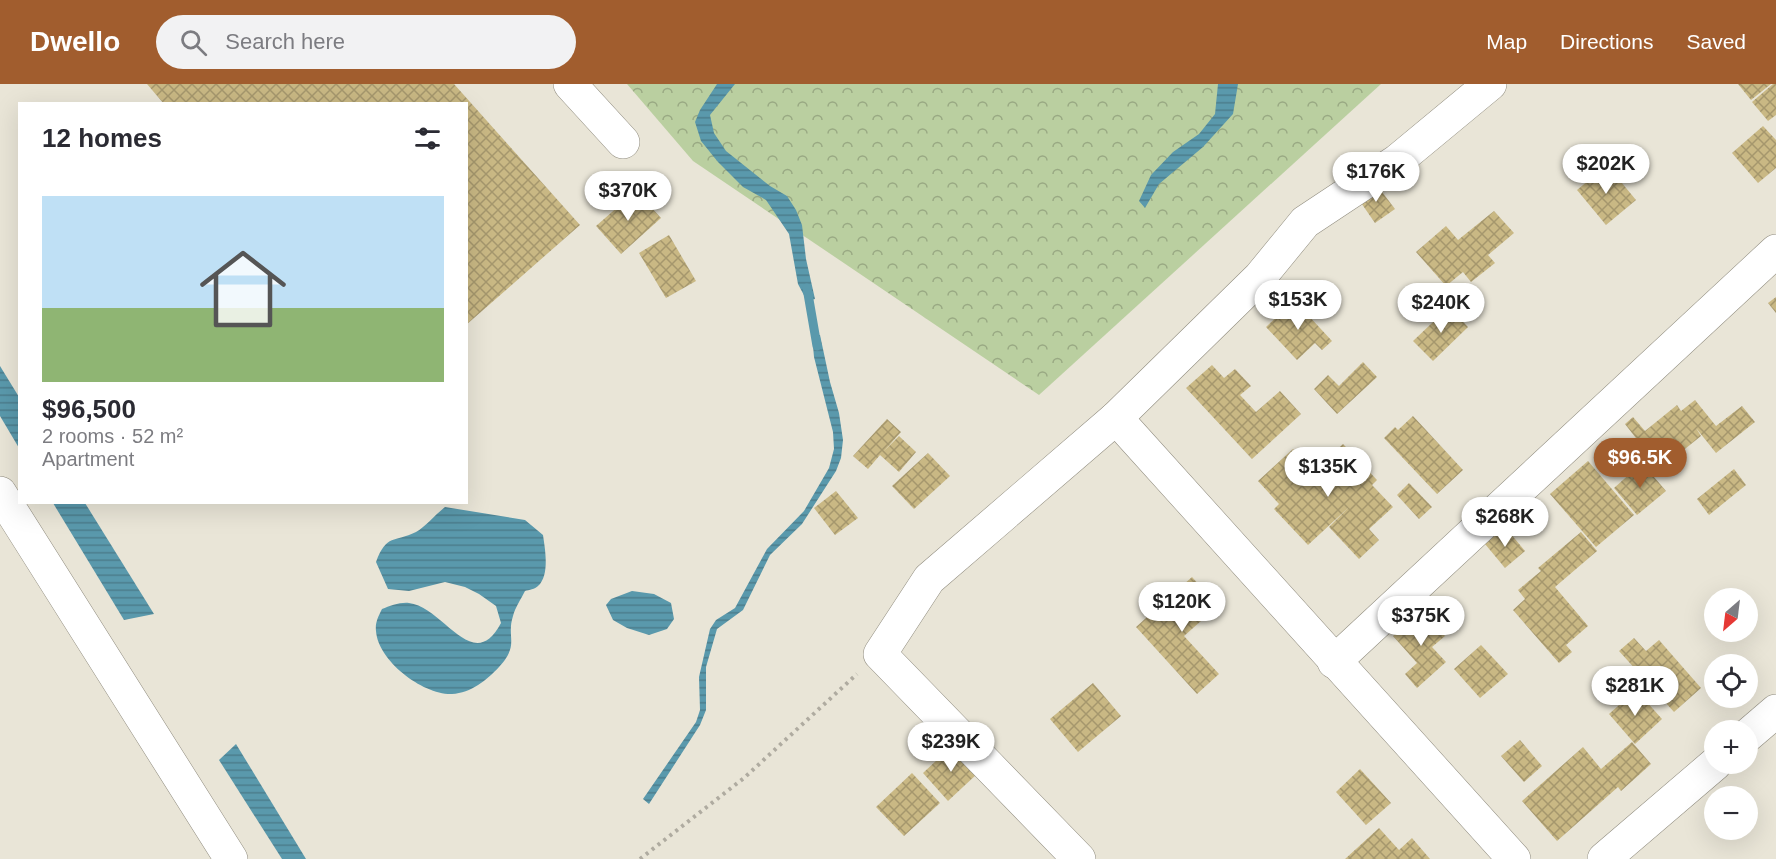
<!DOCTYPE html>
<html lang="en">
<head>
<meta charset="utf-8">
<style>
	:root { --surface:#fff; --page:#f2f2f3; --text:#2b2b33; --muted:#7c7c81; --line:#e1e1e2; --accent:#a15d2e }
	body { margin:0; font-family:Arial,sans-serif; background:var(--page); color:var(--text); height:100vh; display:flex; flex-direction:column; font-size:22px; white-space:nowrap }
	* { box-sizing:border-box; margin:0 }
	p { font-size:20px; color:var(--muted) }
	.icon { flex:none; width:33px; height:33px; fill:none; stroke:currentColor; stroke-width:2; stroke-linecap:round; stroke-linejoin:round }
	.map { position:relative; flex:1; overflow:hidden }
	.side { position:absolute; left:18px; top:18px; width:450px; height:402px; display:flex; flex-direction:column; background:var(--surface); border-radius:0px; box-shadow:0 6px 24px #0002 }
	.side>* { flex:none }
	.needle { width:39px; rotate:208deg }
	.tools { position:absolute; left:1704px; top:504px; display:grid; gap:12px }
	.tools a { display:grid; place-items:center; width:54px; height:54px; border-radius:50%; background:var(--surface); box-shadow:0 6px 24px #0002; font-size:30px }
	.price { position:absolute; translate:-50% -51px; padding:0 14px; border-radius:21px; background:#fff; color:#222; font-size:20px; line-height:39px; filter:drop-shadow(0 2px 3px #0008) }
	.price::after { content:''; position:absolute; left:50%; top:36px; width:18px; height:14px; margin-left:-9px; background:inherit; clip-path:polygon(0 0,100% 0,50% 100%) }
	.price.selected { background:var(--accent); color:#fff }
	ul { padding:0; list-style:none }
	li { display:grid; align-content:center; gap:12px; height:318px; padding:0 24px }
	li+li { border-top:2px solid var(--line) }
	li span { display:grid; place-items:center; height:186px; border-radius:0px; color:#555 }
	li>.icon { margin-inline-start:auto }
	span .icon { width:108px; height:108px; fill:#fffc; stroke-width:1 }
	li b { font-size:26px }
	h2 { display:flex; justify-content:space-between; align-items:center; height:72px; padding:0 24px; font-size:26px }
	header { display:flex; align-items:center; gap:36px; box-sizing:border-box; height:84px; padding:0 30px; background:var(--accent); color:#fff }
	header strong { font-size:28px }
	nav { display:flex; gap:33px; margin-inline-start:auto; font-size:21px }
	.search { width:420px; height:54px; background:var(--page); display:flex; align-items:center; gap:15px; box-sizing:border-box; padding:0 21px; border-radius:33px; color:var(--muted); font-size:22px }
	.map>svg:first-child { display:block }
	.forest { fill:url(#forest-crowns) }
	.water { fill:url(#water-rules) }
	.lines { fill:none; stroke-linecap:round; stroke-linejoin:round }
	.stream { stroke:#5a99ac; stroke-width:9 }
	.building { fill:url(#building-cross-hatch) }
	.minor-casing { stroke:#908c7f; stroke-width:34 }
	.highway-casing { stroke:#908c7f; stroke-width:34 }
	.path { stroke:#afaba0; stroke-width:4; stroke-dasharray:3 4.5; stroke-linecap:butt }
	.minor { stroke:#fff; stroke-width:33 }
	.highway { stroke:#fff; stroke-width:33 }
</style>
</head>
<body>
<header>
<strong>Dwello</strong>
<div class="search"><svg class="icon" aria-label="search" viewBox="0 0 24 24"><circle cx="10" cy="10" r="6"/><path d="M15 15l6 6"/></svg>Search here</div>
<nav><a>Map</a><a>Directions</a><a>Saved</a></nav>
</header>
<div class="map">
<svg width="1776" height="775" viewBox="0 0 1776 775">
	<defs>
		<pattern id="forest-crowns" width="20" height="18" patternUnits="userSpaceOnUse" patternTransform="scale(1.5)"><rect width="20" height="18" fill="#bacfa0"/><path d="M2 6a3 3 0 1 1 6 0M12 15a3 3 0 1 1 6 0" fill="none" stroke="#99a983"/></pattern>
		<pattern id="water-rules" width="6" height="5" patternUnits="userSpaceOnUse" patternTransform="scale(1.5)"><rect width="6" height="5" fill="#5a99ac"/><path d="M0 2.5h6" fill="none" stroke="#4c7e8d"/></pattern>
		<pattern id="building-cross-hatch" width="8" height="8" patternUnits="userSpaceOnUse" patternTransform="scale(1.5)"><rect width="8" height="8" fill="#c9b884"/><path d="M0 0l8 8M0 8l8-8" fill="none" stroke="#a5976d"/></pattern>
	</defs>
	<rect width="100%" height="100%" fill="#e9e5d7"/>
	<polygon class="forest" points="627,0 1381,0 1039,311 693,77"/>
	<g class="water">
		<polygon points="717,0 735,0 710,31 714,49 726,67 770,102 787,112 796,126 802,141 806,175 815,215 807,217 798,200 789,150 766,116 743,103 718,78 701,57 695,38 700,26"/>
		<polygon points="1218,0 1238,0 1233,30 1203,63 1159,100 1145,124 1139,117 1151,91 1173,68 1199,50 1215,30"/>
		<polygon points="812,251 820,251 830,298 839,329 843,356 841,374 836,387 802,440 770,471 743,526 717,545 706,583 706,626 700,641 649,720 643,715 696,638 700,626 699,593 710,545 716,536 735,524 767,465 804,427 829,384 834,365 833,348 814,273"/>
		<polygon points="0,282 19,313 19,364 0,332"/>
		<polygon points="53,419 85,419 154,530 124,536"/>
		<path d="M445,423L525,436L543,451C545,465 550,491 538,502C535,505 529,506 525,507C521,515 515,524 513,532C506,554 520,560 499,583C487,596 471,609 452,610C423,611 378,577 376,547C375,539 378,533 382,525C390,522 400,518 409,519C444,523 473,592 501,539L496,522L479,510L465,503L445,498L409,507L388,505L376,478C387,449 394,459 416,448C425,443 436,430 445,423Z"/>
		<polygon points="632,507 654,510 671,519 674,535 667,545 649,551 627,544 613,536 606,521 611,515"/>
		<polygon points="236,660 306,775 282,775 219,676"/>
	</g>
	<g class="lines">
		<polyline class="stream" points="807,204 817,262"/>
	</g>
	<g class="building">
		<polygon points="147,0 454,0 580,141 466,241 466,20 164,20"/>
		<polygon points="1738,0 1771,0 1751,16"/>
		<polygon points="1773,0 1776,0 1776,31 1768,37 1752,18"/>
		<polygon points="1763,42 1776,56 1776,84 1758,99 1732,69"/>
		<polygon points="1607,81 1636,116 1606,141 1577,106"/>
		<polygon points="1376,100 1395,125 1375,139 1357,113"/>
		<polygon points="636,107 661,134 621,170 596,142"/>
		<polygon points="1494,127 1514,149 1488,171 1495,179 1471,198 1463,188 1446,202 1416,168 1446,142 1458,156"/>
		<polygon points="669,151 696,197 666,214 639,169"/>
		<polygon points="1776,213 1776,229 1768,219"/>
		<polygon points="1294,216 1332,257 1322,266 1315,259 1297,276 1266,243"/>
		<polygon points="1449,223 1468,243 1433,277 1413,257"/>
		<polygon points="1363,278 1377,293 1337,330 1314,305 1328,291 1339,302"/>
		<polygon points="1212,281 1224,294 1235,285 1251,302 1240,311 1256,328 1280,307 1301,330 1252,375 1186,304"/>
		<polygon points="1695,316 1716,342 1742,322 1755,338 1716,369 1696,344 1701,352 1660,385 1625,340 1633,333 1645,347 1677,321 1681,327"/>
		<polygon points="1413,332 1463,386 1437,410 1384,354 1395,343 1398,346"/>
		<polygon points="887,335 901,348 884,367 899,352 916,368 899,388 880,371 868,385 853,372"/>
		<polygon points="1343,360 1377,396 1372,401 1393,423 1369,445 1379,456 1359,475 1329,443 1349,423 1308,461 1274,425 1279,420 1258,397 1293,365 1314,387"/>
		<polygon points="928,369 950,392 914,425 892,402"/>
		<polygon points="1588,377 1634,431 1596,463 1550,410"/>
		<polygon points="1642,379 1666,407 1637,431 1614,404"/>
		<polygon points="1734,385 1746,401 1709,431 1697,415"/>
		<polygon points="1409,399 1432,423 1419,435 1397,411"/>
		<polygon points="836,407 858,434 835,451 814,424"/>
		<polygon points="1505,443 1525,467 1505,484 1485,460"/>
		<polygon points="1581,448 1597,467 1555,503 1588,542 1566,561 1572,568 1559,579 1513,526 1525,515 1518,506 1541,487 1538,484"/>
		<polygon points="1192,493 1218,522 1184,552 1219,590 1197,610 1136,543"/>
		<polygon points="1422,526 1445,552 1432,563 1446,578 1417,604 1405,590 1417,579 1393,552"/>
		<polygon points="1634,554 1646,567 1659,556 1701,604 1674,628 1619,567"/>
		<polygon points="1481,561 1508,590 1480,614 1454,585"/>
		<polygon points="1093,599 1121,632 1078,668 1050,635"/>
		<polygon points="1636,606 1662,635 1635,660 1609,630"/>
		<polygon points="1520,656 1542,682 1524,698 1501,672"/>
		<polygon points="1632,658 1651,680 1621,707 1618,703 1557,757 1522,717 1583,663 1601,685"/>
		<polygon points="953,661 978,689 948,717 923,689"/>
		<polygon points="1360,685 1391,719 1366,741 1336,708"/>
		<polygon points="912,689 940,719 904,752 876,723"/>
		<polygon points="1379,744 1399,766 1412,754 1430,775 1345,775"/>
	</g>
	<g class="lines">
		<g class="minor-casing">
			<g id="minor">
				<polyline points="570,0 623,58"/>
				<polyline points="1116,334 1514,775"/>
				<polyline points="1334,578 1776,167"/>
				<polyline points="1748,651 1776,627"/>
				<polyline points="1079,775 880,570 929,495 1116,334 1260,193 1305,138 1397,77 1490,0"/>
				<polyline points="1604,775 1715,680"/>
			</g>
		</g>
		<g class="highway-casing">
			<polyline id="highway" points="0,409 231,775"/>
		</g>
		<polyline class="path" points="640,775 744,694 857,590"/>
		<use href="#minor" class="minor"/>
		<use href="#highway" class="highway"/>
	</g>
</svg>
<div class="tools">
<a><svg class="needle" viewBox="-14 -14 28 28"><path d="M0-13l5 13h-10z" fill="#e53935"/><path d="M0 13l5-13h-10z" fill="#7c7c81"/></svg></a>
<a><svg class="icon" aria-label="locate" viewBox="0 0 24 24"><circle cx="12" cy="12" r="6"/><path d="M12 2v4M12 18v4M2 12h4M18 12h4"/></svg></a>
<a>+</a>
<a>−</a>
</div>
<b class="price" style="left:1606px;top:111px">$202K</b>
<b class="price" style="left:1376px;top:119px">$176K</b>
<b class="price" style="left:628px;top:138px">$370K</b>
<b class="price" style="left:1298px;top:247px">$153K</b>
<b class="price" style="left:1441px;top:250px">$240K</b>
<b class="price selected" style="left:1640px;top:405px">$96.5K</b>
<b class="price" style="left:1328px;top:414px">$135K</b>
<b class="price" style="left:1505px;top:464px">$268K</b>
<b class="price" style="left:1182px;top:549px">$120K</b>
<b class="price" style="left:1421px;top:563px">$375K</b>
<b class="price" style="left:1635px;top:633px">$281K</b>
<b class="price" style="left:951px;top:689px">$239K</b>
<section class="side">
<h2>12 homes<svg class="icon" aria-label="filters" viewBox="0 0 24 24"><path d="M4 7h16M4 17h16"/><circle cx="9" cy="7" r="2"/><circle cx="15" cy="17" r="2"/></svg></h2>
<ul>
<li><span style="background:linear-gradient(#bfe0f5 60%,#8fb573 0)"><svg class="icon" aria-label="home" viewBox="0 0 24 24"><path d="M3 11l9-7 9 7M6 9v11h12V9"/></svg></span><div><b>$96,500</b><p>2 rooms · 52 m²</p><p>Apartment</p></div></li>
</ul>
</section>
</div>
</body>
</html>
